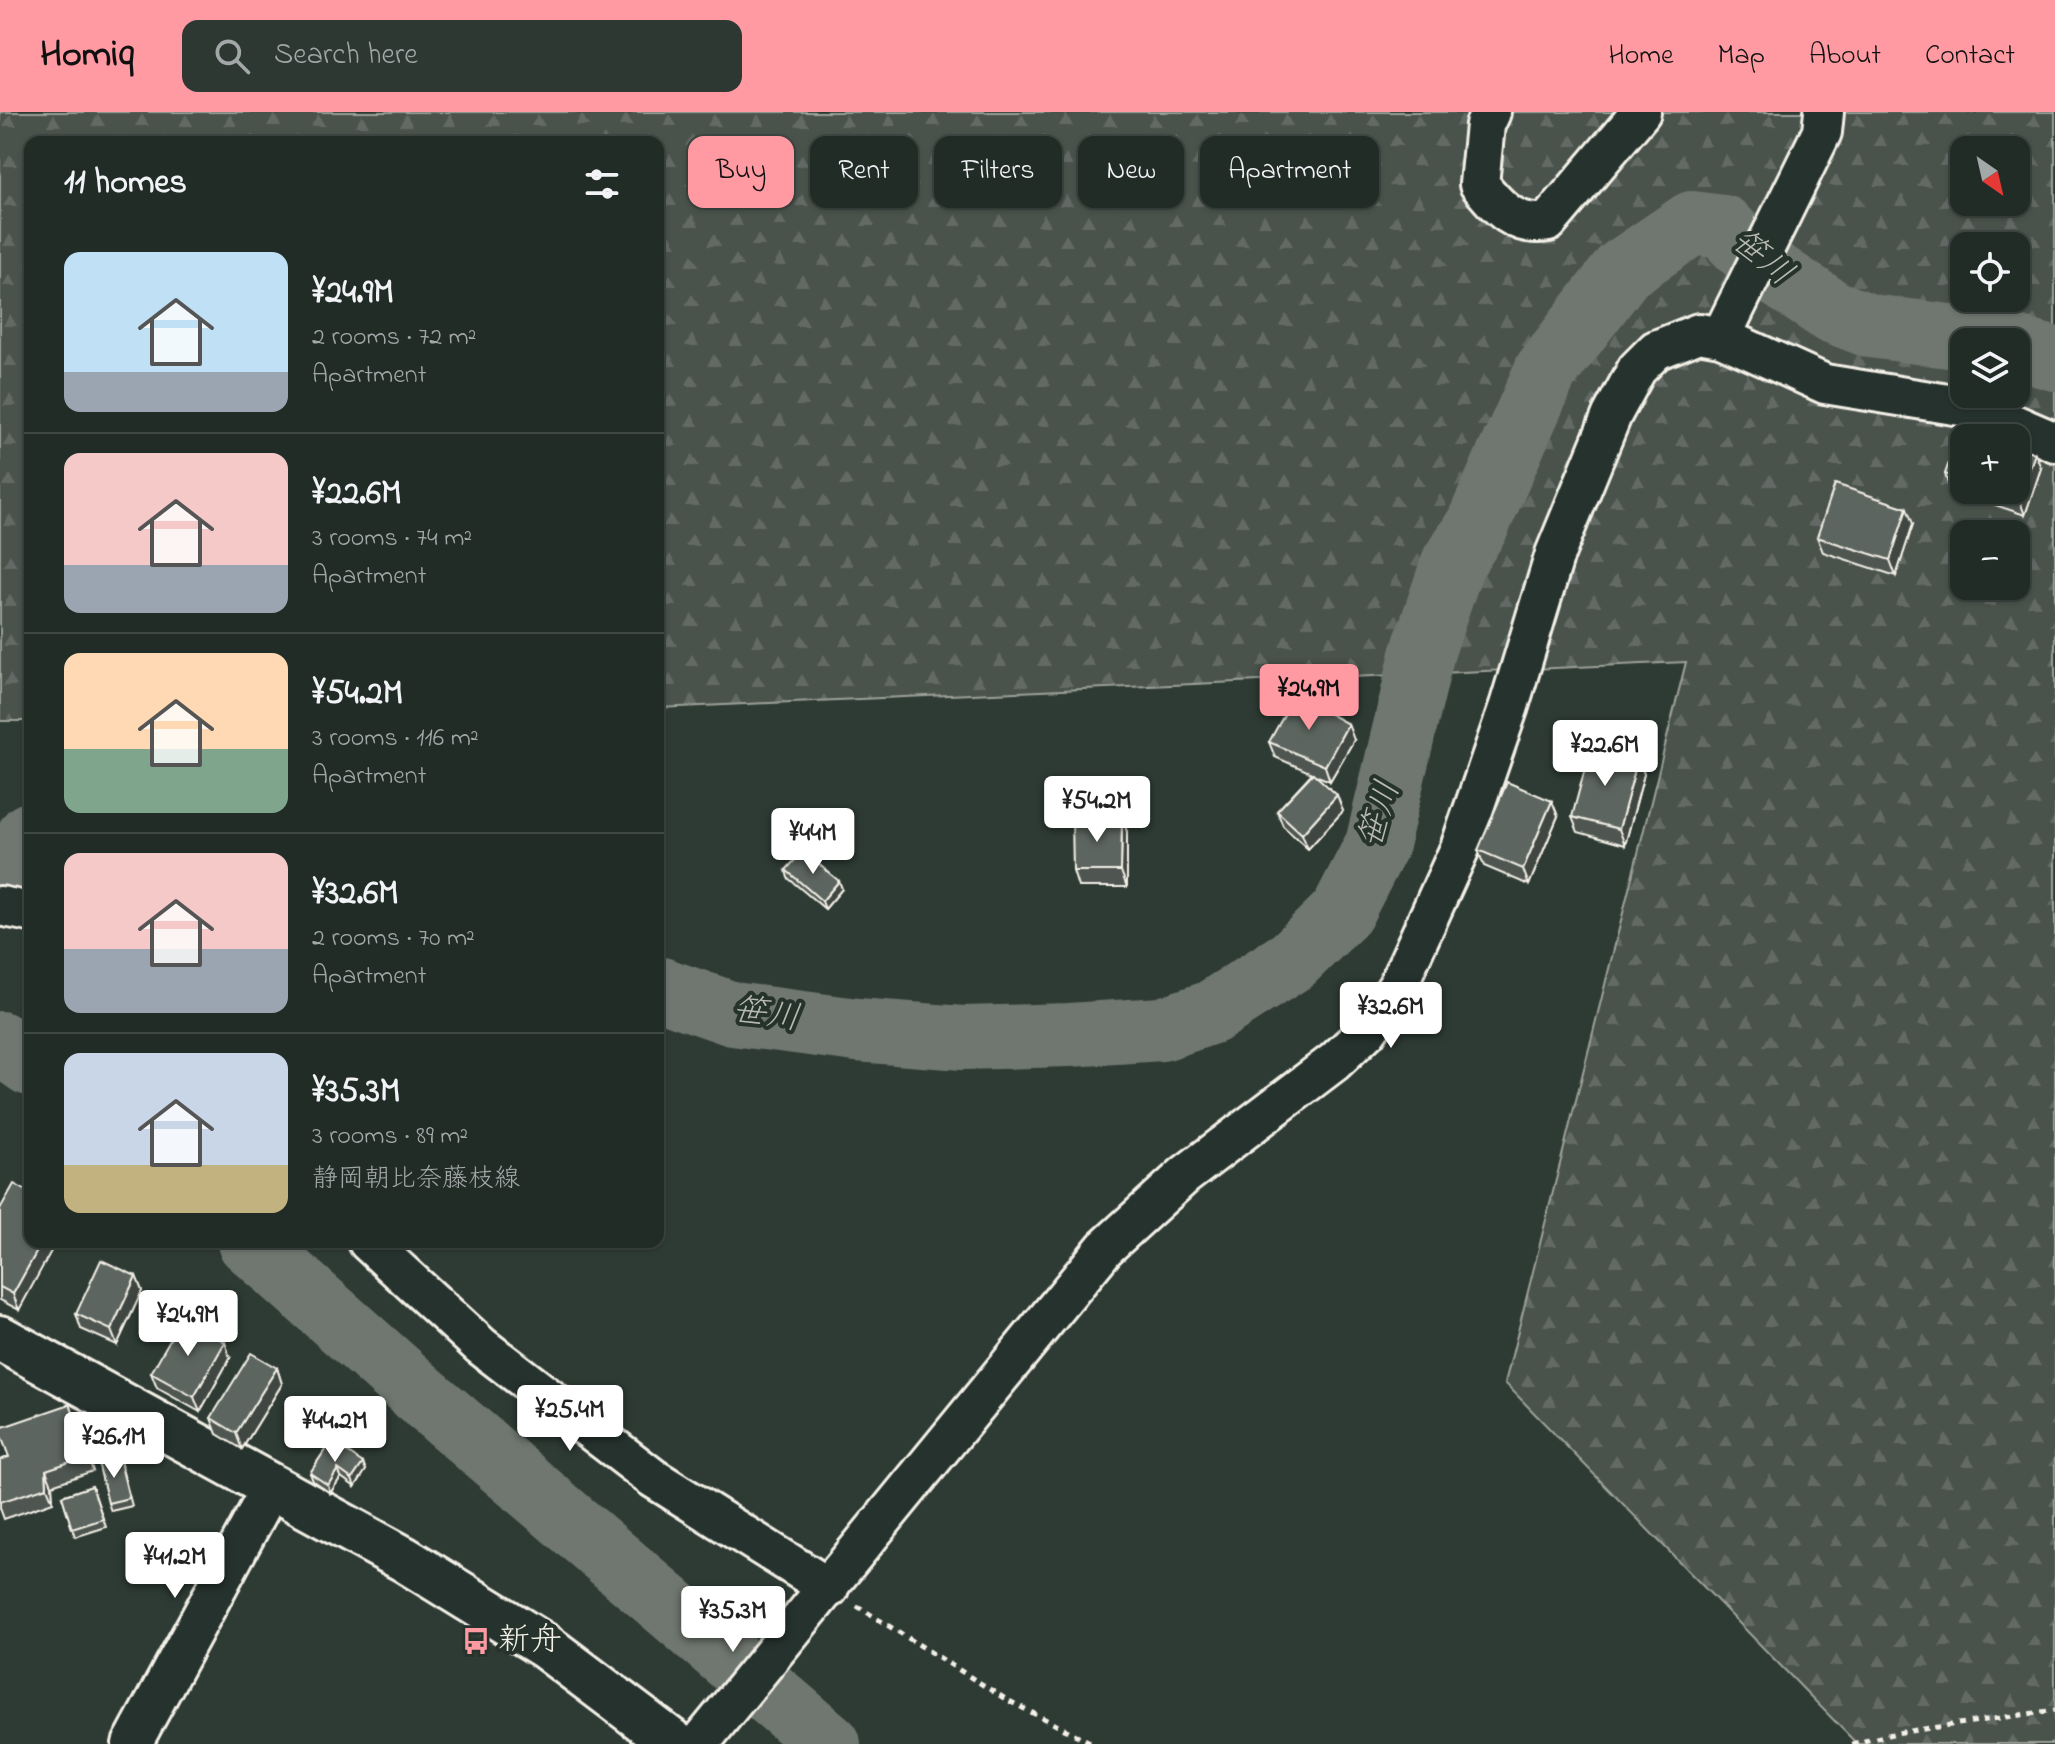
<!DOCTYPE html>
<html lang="en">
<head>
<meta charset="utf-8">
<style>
	:root { --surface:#222c27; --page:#2e3833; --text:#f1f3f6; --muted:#a2a7a7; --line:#3f4844; --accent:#ff9aa2 }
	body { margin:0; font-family:"Indie Flower","Klee One",sans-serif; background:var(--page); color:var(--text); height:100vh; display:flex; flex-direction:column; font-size:30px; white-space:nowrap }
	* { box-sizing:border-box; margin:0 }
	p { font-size:26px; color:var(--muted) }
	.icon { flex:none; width:44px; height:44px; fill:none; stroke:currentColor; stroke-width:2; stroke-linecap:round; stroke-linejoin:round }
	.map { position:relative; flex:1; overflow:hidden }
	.drawer { position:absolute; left:24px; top:24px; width:640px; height:1112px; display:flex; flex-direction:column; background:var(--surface); border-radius:16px; box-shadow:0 2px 6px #0004,0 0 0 2px var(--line) }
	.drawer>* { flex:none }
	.top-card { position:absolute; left:688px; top:24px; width:760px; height:72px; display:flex; gap:16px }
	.needle { width:52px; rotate:146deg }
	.controls { position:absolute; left:1950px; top:24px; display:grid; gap:16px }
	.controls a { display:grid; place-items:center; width:80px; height:80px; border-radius:16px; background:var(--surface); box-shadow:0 2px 6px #0004,0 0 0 2px var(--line); font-size:40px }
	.price { position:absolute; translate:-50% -68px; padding:0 18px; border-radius:8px; background:#fff; color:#222; font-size:26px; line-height:52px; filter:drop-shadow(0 2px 4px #0008) }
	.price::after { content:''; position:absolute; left:50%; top:48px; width:24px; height:18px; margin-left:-12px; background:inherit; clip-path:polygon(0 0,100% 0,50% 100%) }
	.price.active { background:var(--accent); color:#111 }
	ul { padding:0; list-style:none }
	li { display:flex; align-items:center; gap:24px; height:200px; padding:0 40px }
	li+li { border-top:2px solid var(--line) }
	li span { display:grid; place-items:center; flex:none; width:224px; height:160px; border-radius:16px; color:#555 }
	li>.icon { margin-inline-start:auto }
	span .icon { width:96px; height:96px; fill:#fffc; stroke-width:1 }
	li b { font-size:34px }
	h2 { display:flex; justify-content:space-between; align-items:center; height:96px; padding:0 40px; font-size:34px }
	.tag { padding:0 28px; border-radius:16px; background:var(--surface); box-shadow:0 2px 6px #0004,0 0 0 2px var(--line); font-size:28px; line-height:72px }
	.tag.active { background:var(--accent); color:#111 }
	header { display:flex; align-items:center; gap:48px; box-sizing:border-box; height:112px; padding:0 40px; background:var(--accent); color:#111 }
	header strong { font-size:38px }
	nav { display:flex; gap:44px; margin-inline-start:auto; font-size:28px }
	.search { width:560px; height:72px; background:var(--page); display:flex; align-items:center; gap:20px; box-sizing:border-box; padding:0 28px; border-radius:16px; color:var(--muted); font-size:30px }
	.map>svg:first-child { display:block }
	.forest { fill:url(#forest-firs); stroke:#9ea29a; stroke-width:2; fill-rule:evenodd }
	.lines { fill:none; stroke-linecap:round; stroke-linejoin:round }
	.river { stroke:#6f7770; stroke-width:64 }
	.minor-casing { stroke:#f4f1e8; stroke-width:44 }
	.major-casing { stroke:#f4f1e8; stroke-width:50 }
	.path { stroke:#f4f1e8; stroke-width:5; stroke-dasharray:6 6; stroke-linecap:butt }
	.minor { stroke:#26332d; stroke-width:38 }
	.major { stroke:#26332d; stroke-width:44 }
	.wall { fill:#4f5751; stroke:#f4f1e8; stroke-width:2 }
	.shaded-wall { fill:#404742; stroke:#f4f1e8; stroke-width:2 }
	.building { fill:#5c655e; stroke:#f4f1e8; stroke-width:2 }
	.labels { text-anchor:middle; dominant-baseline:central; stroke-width:8; stroke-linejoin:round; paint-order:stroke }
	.poi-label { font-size:32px; fill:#f4f1e8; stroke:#26332d; text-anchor:start }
	.water-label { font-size:34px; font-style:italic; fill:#b8bab2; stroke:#26332d }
</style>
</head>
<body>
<header>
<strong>Homiq</strong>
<div class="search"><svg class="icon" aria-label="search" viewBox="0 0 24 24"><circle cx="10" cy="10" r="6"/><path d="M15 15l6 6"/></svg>Search here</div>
<nav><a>Home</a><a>Map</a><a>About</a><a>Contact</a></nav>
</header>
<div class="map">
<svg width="2055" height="1632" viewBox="0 0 2055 1632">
	<defs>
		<pattern id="forest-firs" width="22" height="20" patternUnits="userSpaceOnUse" patternTransform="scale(2)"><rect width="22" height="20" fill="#48524c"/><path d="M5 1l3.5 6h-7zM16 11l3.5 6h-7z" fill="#636b66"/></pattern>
	</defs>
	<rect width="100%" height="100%" fill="#2e3b34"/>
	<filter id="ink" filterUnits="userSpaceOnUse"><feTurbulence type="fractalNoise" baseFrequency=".0125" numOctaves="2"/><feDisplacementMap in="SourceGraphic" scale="16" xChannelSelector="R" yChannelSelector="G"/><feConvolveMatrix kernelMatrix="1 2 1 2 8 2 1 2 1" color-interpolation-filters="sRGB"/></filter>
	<g filter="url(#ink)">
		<path class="forest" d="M0,0H2055V1632H1857L1505,1271L1686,550L658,596V30H30V609H0ZM1964,38H2016V90H1964ZM1964,134H2016V186H1964ZM1964,230H2016V282H1964ZM1964,326H2016V378H1964ZM1964,422H2016V474H1964Z"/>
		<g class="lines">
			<g class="river">
				<polyline points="2016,236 2055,247"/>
				<polyline points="0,765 30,722"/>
				<polyline points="658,876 733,902 857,918 963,926 1069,923 1162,917 1212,900 1293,848 1342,800 1377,732 1423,539 1453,451 1477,414 1546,259 1623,158 1692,111 1723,115 1759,151 1831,199 1870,214 1996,230"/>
				<polyline points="0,931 30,952"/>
				<polyline points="249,1130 420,1282 829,1632"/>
			</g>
			<g class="minor-casing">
				<g id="minor">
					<path d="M1491,0L1485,13L1479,72C1498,95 1515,116 1548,110L1641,0"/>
					<polyline points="1721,225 1822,20 1824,0"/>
					<polyline points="0,794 30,800"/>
					<polyline points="368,1130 481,1234 653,1366 829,1476"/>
					<polyline points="132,1632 272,1374"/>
					<polyline points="699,1632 1105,1136 1185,1063 1334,950 1367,919 1397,875 1460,736 1509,594 1555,442 1612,303 1637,257 1656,238 1699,221 1721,225 1825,272 1979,297 2055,330"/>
				</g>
			</g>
			<g class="major-casing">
				<polyline id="major" points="0,1226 404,1447 545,1534 675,1632"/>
			</g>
			<g class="path">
				<polyline points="857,1494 1007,1588 1094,1632"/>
				<polyline points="1852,1632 1896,1621 2055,1598"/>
			</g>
			<use href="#minor" class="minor"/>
			<use href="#major" class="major"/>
		</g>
		<g class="wall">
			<polygon points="1964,326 1964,378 2016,378 2041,356 2025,403 1950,378 1945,362"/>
			<polygon points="1913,412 1896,464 1823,440 1817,425"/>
			<polygon points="1354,628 1330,669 1315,663 1343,699 1308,737 1283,714 1277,699 1312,661 1275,645 1269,630"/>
			<polygon points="1638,646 1644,662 1625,733 1578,720 1572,705"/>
			<polygon points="1558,704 1529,773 1484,754 1478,738"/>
			<polygon points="1122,705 1127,720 1127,775 1078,775 1073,759"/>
			<polygon points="786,758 839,769 842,777 825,797 788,766"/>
			<polygon points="0,1097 19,1198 0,1188"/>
			<polygon points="136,1164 142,1179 117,1233 81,1217 76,1202"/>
			<polygon points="230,1246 200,1300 157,1276 151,1261"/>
			<polygon points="277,1256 282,1272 242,1337 217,1322 211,1306"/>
			<polygon points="70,1292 93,1359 52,1373 53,1390 4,1407 0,1396 0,1348 9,1345"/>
			<polygon points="331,1329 366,1358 355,1375 341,1365 330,1381 313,1369 310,1361"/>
			<polygon points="119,1345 132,1394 111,1399 108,1391"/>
			<polygon points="92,1374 106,1415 75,1425 62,1384"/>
		</g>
		<g class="shaded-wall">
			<polygon points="2035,341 2041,356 2025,403 2019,387"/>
			<polygon points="1907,396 1913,412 1896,464 1890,448"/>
			<polygon points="1348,612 1354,628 1330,669 1325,654"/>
			<polygon points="1638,646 1644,662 1625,733 1619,717"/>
			<polygon points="1337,683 1343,699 1308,737 1302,722"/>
			<polygon points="1552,689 1558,704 1529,773 1523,757"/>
			<polygon points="1122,705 1127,720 1127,775 1121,759"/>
			<polygon points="839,769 842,777 825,797 822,789"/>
			<polygon points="42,1130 56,1130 19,1198 13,1182"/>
			<polygon points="136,1164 142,1179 117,1233 111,1218"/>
			<polygon points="225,1230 230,1246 200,1300 194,1285"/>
			<polygon points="277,1256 282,1272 242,1337 236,1321"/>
			<polygon points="363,1351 366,1358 355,1375 352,1367"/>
			<polygon points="338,1357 341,1365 330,1381 328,1373"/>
			<polygon points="46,1358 52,1373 53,1390 47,1375"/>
		</g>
		<g class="building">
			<polygon points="1961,316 1991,326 1964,326 1964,369 1945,362"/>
			<polygon points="2016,334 2035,341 2019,387 1991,378 2016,378"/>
			<polygon points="1835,372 1907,396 1890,448 1817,425"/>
			<polygon points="1295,583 1348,612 1325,654 1269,630"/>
			<polygon points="1591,634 1638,646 1619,717 1572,705"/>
			<polygon points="1313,661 1337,683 1302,722 1277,699"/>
			<polygon points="1507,670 1552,689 1523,757 1478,738"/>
			<polygon points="1072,705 1122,705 1121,759 1073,759"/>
			<polygon points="803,739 839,769 822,789 786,758"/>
			<polygon points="14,1072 30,1081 30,1130 42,1130 13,1182 0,1175 0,1097"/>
			<polygon points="101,1148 136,1164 111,1218 76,1202"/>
			<polygon points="182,1206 225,1230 194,1285 151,1261"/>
			<polygon points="251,1241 277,1256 236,1321 211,1306"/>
			<polygon points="70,1292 88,1344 46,1358 47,1375 0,1390 0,1348 9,1345 0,1321 0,1316"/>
			<polygon points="331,1329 363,1351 352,1367 338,1357 328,1373 310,1361"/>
			<polygon points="119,1345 129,1386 108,1391 98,1350"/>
			<polygon points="92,1374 103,1407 72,1417 62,1384"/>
		</g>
	</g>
	<defs>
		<g id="bus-bare" transform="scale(2.16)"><path d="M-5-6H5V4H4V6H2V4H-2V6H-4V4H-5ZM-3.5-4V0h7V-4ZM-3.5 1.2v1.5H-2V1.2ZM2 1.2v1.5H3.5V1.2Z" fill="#ff9aa2" stroke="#26332d" stroke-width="2.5" paint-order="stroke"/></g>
	</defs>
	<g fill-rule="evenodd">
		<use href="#bus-bare" x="476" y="1529"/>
	</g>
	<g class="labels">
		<g class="poi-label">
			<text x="498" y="1529">新舟</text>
		</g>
		<g class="water-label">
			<text transform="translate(1761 147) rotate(39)">笹川</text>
			<text transform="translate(1381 703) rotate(-73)">笹川</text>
			<text transform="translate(766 904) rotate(8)">笹川</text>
		</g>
	</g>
</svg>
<div class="controls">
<a><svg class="needle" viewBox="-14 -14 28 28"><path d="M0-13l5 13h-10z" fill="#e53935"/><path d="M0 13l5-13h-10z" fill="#a2a7a7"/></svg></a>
<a><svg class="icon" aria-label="locate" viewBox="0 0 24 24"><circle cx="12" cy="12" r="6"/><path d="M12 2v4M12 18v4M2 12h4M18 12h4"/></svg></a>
<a><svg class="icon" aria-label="layers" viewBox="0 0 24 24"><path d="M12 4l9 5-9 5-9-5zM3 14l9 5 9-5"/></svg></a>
<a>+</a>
<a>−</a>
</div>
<b class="price active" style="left:1309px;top:620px">¥24.9M</b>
<b class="price" style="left:1605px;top:676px">¥22.6M</b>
<b class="price" style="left:1097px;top:732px">¥54.2M</b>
<b class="price" style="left:813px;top:764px">¥44M</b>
<b class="price" style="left:1391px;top:938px">¥32.6M</b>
<b class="price" style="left:188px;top:1246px">¥24.9M</b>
<b class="price" style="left:570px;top:1341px">¥25.4M</b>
<b class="price" style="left:335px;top:1352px">¥44.2M</b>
<b class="price" style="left:114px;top:1368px">¥26.1M</b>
<b class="price" style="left:175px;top:1488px">¥41.2M</b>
<b class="price" style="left:733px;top:1542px">¥35.3M</b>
<div class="top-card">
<a class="tag active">Buy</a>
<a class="tag">Rent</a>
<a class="tag">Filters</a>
<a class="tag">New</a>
<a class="tag">Apartment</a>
</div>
<section class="drawer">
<h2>11 homes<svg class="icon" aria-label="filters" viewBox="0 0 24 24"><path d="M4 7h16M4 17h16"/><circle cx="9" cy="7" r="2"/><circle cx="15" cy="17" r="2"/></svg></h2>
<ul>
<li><span style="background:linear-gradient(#bfe0f5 75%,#9aa5b1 0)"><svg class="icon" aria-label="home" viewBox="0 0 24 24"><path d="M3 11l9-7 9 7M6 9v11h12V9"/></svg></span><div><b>¥24.9M</b><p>2 rooms · 72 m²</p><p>Apartment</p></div></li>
<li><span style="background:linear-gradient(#f6c9c9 70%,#9aa5b1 0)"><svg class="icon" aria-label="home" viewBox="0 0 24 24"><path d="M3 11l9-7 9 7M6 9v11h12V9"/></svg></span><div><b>¥22.6M</b><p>3 rooms · 74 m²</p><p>Apartment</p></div></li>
<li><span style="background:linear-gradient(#ffd9b3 60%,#7fa58c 0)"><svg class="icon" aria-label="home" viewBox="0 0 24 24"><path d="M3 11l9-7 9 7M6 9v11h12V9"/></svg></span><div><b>¥54.2M</b><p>3 rooms · 116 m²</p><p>Apartment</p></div></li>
<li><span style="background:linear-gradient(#f6c9c9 60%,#9aa5b1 0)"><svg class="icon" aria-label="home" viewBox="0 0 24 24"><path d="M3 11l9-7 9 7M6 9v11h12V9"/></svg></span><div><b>¥32.6M</b><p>2 rooms · 70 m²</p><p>Apartment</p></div></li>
<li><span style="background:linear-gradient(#c9d6e8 70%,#c2b280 0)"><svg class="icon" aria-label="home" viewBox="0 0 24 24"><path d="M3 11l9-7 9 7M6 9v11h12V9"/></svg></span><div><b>¥35.3M</b><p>3 rooms · 89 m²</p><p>静岡朝比奈藤枝線</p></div></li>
</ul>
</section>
</div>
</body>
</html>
